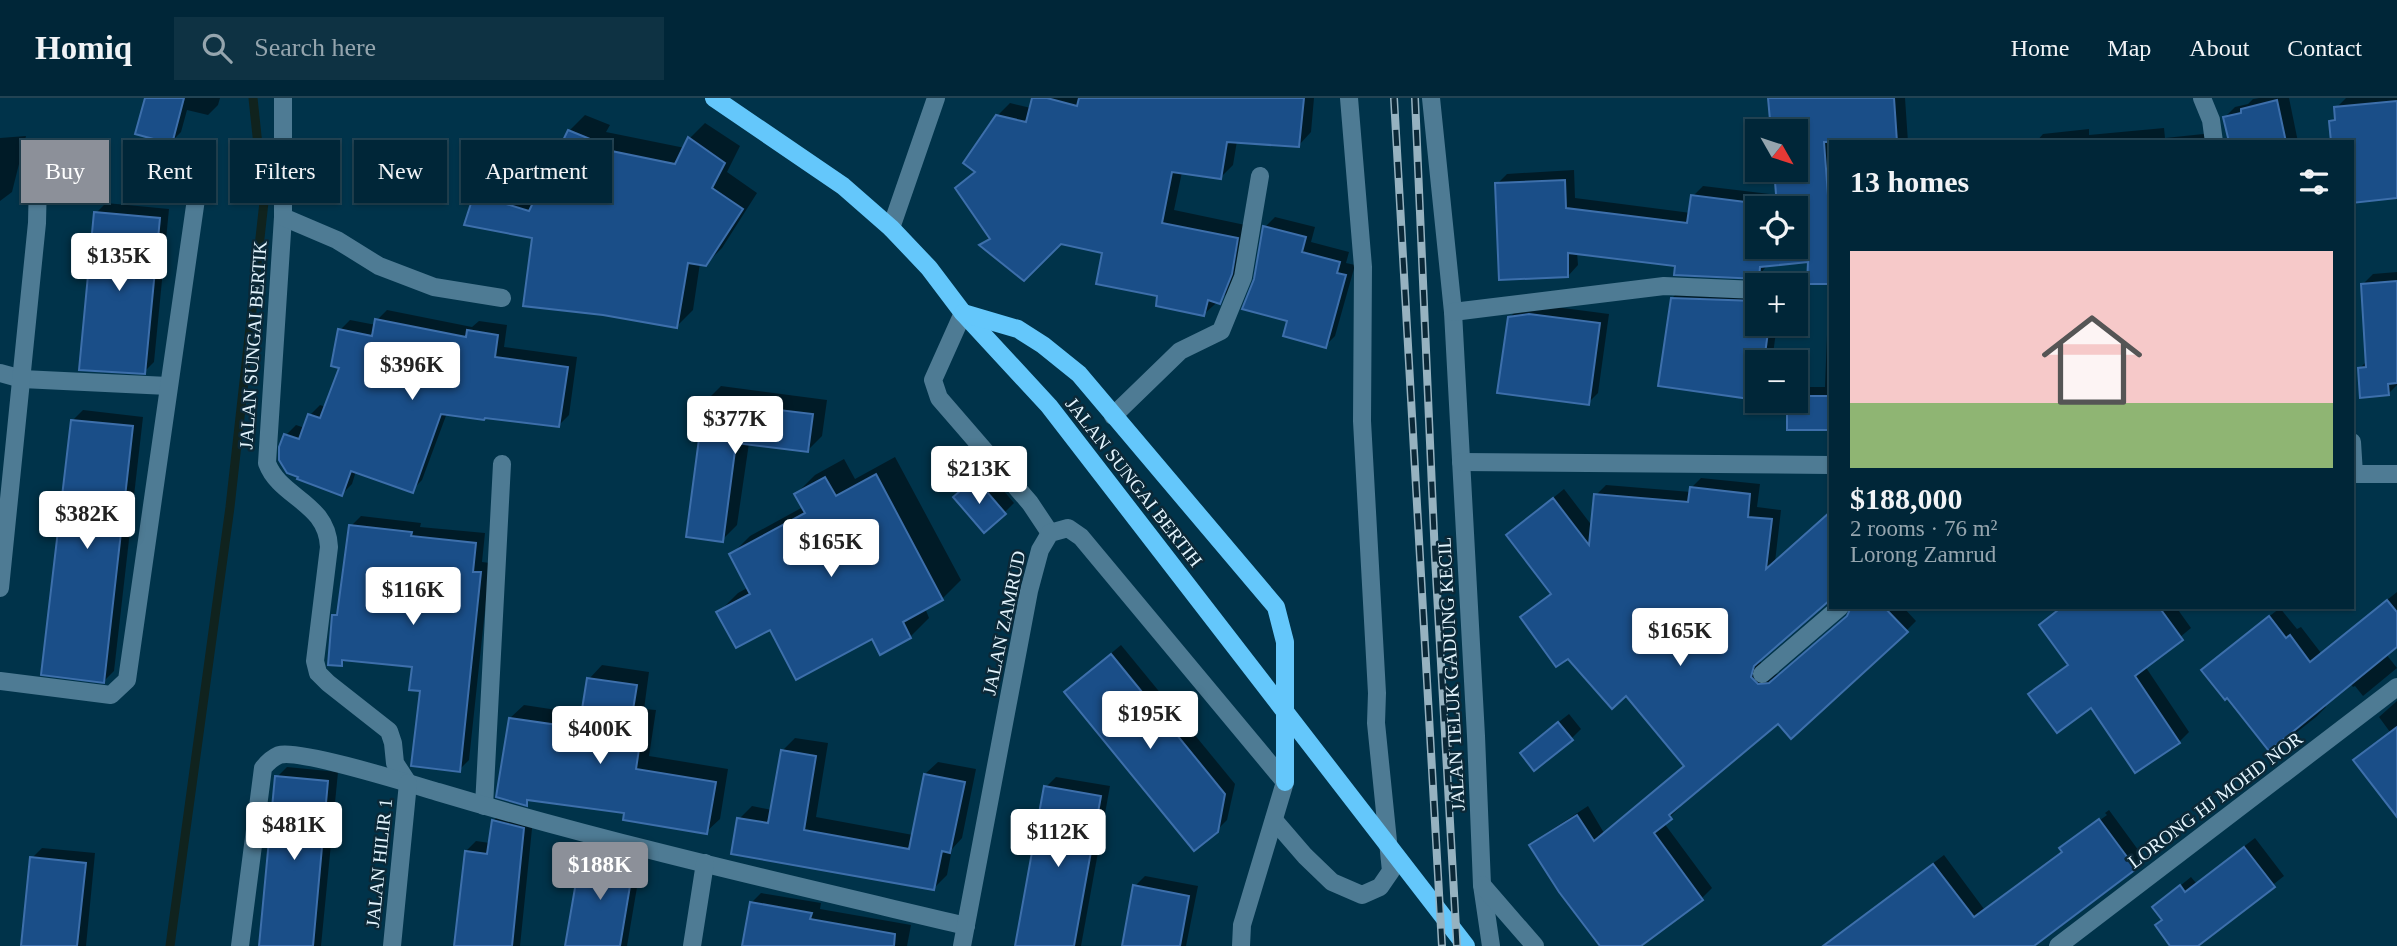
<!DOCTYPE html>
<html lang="en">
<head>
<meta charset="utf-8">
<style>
	:root { --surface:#002638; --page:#0e3243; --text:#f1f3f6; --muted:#95a5ae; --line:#224353; --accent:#8c9099 }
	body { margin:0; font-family:Georgia,serif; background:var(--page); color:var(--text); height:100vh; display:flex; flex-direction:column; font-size:26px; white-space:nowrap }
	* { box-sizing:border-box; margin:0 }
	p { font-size:23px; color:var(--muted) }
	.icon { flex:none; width:38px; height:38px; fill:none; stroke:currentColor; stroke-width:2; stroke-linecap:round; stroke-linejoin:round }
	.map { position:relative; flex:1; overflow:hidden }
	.drawer { position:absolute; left:1829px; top:42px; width:525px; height:469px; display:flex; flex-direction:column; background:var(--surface); border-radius:0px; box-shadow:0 2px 5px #0004,0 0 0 2px var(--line) }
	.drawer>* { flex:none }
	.guide { position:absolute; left:21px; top:42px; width:665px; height:63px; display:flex; gap:14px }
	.needle { width:46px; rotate:129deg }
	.buttons { position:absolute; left:1745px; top:21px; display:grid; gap:14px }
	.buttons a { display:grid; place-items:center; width:63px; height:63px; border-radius:0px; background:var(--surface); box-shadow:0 2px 5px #0004,0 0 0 2px var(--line); font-size:35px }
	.price { position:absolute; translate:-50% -60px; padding:0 16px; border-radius:7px; background:#fff; color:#222; font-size:23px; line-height:46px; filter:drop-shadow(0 2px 4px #0008) }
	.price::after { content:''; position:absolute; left:50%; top:42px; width:21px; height:16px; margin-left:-10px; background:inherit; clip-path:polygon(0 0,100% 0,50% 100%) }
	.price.selected { background:var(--accent); color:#fff }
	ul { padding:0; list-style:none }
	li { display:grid; align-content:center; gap:14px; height:371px; padding:0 21px }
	li span { display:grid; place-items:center; height:217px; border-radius:0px; color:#555 }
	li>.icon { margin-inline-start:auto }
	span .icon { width:126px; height:126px; fill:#fffc; stroke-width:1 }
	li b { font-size:30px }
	h2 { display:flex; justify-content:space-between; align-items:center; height:84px; padding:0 21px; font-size:30px }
	.pill { padding:0 24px; border-radius:0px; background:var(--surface); box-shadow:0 2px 5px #0004,0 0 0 2px var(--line); font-size:24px; line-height:63px }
	.pill.selected { background:var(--accent); color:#fff }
	header { display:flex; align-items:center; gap:42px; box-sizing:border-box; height:98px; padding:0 35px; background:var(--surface); border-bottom:2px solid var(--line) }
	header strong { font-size:33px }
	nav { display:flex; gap:38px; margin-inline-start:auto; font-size:24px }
	.search { width:490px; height:63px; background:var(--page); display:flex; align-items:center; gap:18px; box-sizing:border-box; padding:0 24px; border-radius:0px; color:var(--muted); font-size:26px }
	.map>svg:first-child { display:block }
	.shadow { fill:#0007; fill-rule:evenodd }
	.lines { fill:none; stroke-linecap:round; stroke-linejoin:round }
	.stream { stroke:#10231e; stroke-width:9 }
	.building { fill:#1a4e88; stroke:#3d6fab; stroke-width:2; fill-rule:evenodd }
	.minor { stroke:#4e7b94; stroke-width:18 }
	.major { stroke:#64c7fb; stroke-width:18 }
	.rail-casing { stroke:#96b2c0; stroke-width:8 }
	.rail { stroke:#0b2837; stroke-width:5; stroke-dasharray:16; stroke-linecap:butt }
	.labels { text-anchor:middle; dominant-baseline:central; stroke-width:5; stroke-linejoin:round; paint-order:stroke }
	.street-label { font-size:19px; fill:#e3f4fd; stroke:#0b2837 }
</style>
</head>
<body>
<header>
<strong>Homiq</strong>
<div class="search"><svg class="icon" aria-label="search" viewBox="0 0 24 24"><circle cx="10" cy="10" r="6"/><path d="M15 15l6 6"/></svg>Search here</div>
<nav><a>Home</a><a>Map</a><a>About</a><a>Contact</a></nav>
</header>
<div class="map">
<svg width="2397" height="848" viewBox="0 0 2397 848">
	<rect width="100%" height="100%" fill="#00334a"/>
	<g class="shadow">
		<polygon points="147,0 220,0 218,7 208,17 187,12 181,34 171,44"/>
		<polygon points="1034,0 1314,0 1311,34 1299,47 1237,43 1233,67 1221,79 1182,74 1174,112 1250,128 1232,191 1204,216 1159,197 1104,153 1061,144 982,147 991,138 970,78 976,73 997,18 1010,5 1031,10"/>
		<path d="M1770,0H1905L1908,44H1830V330H1789V303H1796V292L1799,289H1825L1829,185L1810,162L1768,166L1758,179L1577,154L1578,167L1568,178L1497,86L1507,76L1574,72L1575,100L1691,115L1693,98L1703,88L1778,97L1776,72H1796V33H1773ZM1757,110H1796V149H1757Z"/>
		<polygon points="2259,0 2289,0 2298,44 2226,44 2230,40 2225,19 2235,9 2248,6 2253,1"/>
		<polygon points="2346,0 2397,0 2397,98 2352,103 2352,44 2331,23 2337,18 2336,10"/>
		<polygon points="585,17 610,27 606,34 685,50 689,41 705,25 740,48 727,74 757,95 722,150 706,166 700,165 693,212 677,228 534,139 475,97 491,81 539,96 569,33"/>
		<polygon points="2164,30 2165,40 2213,35 2221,44 2036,44 2043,36 2089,31 2089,37"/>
		<polygon points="26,38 12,94 0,103 0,40"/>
		<polygon points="106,105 169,111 154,264 144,274 96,115"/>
		<polygon points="1275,119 1315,129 1311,144 1349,154 1346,165 1355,167 1335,238 1325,248 1289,222 1256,182 1265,129"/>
		<polygon points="2397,174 2397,287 2388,296 2360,270 2368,262 2363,186 2373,176"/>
		<polygon points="1682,190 1757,194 1757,226 1777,226 1772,264 1757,264 1757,300 1672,200"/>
		<polygon points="1540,207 1609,216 1598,295 1588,305 1509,220 1520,209"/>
		<polygon points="387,212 472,229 479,223 507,227 504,249 577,259 569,317 559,327 447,315 422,382 412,392 356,373 352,386 342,396 286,337 296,327 305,330 310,317 320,307 326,309 341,269 340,232 350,222 376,227 377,222"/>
		<polygon points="721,288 827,302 822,338 807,353 749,345 737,427 722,442 706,303"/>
		<polygon points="83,312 143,319 114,573 104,583 73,322"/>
		<polygon points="895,359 961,482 942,501 925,510 929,520 910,539 881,555 872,538 771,530 719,514 738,495 749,489 731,457 750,438 803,409 796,396 815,377 844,361 855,381"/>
		<polygon points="986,372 1014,405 1004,415 966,389"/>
		<polygon points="1701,380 1760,386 1757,409 1781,412 1775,464 1830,415 1830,500 1762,559 1760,561 1763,573 1770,578 1781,575 1851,515 1852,509 1903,509 1916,523 1906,533 1778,623 1678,707 1680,709 1664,725 1712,790 1702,800 1639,848 1602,848 1532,748 1542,738 1588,708 1604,735 1686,667 1626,596 1568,559 1522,519 1552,495 1508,437 1564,391 1593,429 1596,397 1606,387 1691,394 1691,390"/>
		<polygon points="361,418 421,425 420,429 485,435 482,464 490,465 469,662 459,672 414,567 347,561 341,566 334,518 340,512 351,428"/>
		<polygon points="2397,494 2397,547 2386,556 2397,570 2363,598 2355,588 2353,589 2350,585 2324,606 2326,609 2316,619 2272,654 2227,598 2213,562 2280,510 2297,531 2301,529 2321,555"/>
		<polygon points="2061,509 2176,509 2191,530 2145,568 2189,634 2179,644 2092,607 2031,596 2069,565 2041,527"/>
		<polygon points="1121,547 1235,686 1227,722 1217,732 1076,585"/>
		<polygon points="602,567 649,574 644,611 656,612 649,658 728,671 720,721 706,734 626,714 531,700 526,706 510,620 524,607 583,616 589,581"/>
		<polygon points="2397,603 2397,701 2366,653 2390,634 2379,619"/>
		<polygon points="1569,616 1581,631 1571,641 1532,645"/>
		<polygon points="795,640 828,645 816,719 913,737 925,676 938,664 976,671 962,740 952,751 947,777 934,790 739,721 752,708 772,712 782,653"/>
		<polygon points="287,669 338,674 321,848 261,848 277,679"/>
		<polygon points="1056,679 1110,688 1081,848 1017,848 1046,689"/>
		<polygon points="504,712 533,721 520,848 456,848 466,753 476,743 490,745 494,722"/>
		<polygon points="2109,712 2144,760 2134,770 2031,848 1853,848 1843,835 1853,825 1944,757 1984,811 2063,752 2062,750 2070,742 2070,744 2107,717 2105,715"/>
		<polygon points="2255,740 2284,778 2195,848 2169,848 2171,846 2163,821 2154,809 2191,779 2196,785"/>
		<polygon points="593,746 643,754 627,848 566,848 583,756"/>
		<polygon points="42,750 95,755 86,848 23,848 32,760"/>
		<polygon points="1145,778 1198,788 1186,848 1123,848 1135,788"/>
		<polygon points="761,795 821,805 820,811 911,827 907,848 743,848 751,805"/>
	</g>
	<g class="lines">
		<polyline class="stream" points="170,848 230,409 264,104 253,0"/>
	</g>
	<g class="building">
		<polygon points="145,0 184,0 172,46 135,36"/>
		<polygon points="1032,0 1047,0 1077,8 1079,0 1304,0 1299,49 1227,44 1221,81 1172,74 1162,125 1238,140 1232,176 1220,206 1208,202 1204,218 1156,208 1157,198 1096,186 1102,155 1061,146 1024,183 979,147 990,141 955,90 975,74 963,65 996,17 1026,24"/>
		<path d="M1768,0H1894L1897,44H1824L1830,124V186H1807L1808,164L1760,169L1759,181L1674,177L1675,168L1568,155V179L1499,182L1495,85L1565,82L1566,110L1687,125L1691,97L1777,108L1774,72H1796V33H1771ZM1757,110H1796V149H1757Z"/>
		<polygon points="2277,2 2286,44 2229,44 2223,19 2241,15 2241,11"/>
		<polygon points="2397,3 2397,100 2352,105 2352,44 2331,44 2329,23 2335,22 2334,9"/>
		<polygon points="568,32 595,43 592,49 675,66 688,39 725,65 712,90 743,111 706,168 688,165 677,230 603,217 523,208 532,140 464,127 474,96 529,113"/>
		<polygon points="94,114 160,120 145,276 79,272"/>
		<polygon points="1263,128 1306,139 1302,154 1340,164 1337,175 1346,177 1326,250 1283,238 1287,223 1242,211 1254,181"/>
		<polygon points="2397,183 2397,285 2388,286 2389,297 2360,300 2358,270 2366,269 2361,186"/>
		<polygon points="1671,200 1756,203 1754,214 1757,214 1757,226 1769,226 1764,264 1757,264 1757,302 1658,288"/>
		<polygon points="1529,216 1600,225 1589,307 1497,295 1508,219"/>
		<polygon points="375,221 466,239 467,232 498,237 495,259 568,269 559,329 485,320 484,322 441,316 413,395 351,373 342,398 297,381 298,379 287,375 279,362 279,349 284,336 299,341 308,316 320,320 339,270 331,268 338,231 372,238"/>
		<polygon points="1796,298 1830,298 1830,332 1787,332 1787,303 1796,303"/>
		<polygon points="704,303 813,316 808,354 736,345 723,444 686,439"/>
		<polygon points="71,322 133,328 104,585 41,577"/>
		<polygon points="876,376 943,502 903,524 911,540 880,557 872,541 796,582 770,532 736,550 716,514 750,496 729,456 805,415 794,396 825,379 836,398"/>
		<polygon points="975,380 1006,416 984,435 953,399"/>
		<polygon points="1690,389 1750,396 1748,419 1772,421 1766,471 1830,414 1830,502 1754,568 1751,579 1758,586 1769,585 1847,518 1851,509 1884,509 1908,534 1791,641 1778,626 1669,717 1672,721 1654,735 1703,802 1641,848 1600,848 1559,794 1529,747 1577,717 1594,743 1684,668 1626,598 1612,611 1568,561 1556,569 1520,519 1551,496 1506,437 1553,400 1589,447 1594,396 1688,404"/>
		<polygon points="349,427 412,434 411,438 476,445 473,474 481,474 460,674 411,668 420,593 409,592 412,569 342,562 342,568 328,567 332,517 337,517"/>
		<polygon points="2387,502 2397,514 2397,549 2269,653 2227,600 2225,602 2201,572 2269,518 2286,540 2290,537 2310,564"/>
		<polygon points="2062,509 2159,509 2183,542 2135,578 2180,645 2135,675 2091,610 2057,635 2028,596 2068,567 2039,527"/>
		<polygon points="1111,556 1225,696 1218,734 1194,753 1064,594"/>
		<polygon points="587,580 637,587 631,624 643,625 636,671 716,684 707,736 623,722 624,715 527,702 527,708 496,699 509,620 579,630"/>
		<polygon points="1558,624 1573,642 1534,673 1520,655"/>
		<polygon points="2397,629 2397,719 2353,662"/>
		<polygon points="781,652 816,658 804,732 909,751 924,676 965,684 950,755 942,753 934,792 731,756 737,720 768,725"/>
		<polygon points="275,678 328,683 313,848 259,848"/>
		<polygon points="1044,688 1101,698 1074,848 1015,848"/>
		<polygon points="2099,721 2136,771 2034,848 1823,848 1933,766 1974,819 2062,754 2059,750"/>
		<polygon points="492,722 524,730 512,848 454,848 465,753 487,756"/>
		<polygon points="2244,749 2275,789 2198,848 2170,848 2155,827 2162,822 2152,809 2180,787 2185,794"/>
		<polygon points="581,755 634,764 620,848 565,848"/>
		<polygon points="30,759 86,765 77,848 21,848"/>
		<polygon points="1133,787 1189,798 1180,848 1122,848"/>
		<polygon points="750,804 812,815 810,821 895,836 894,848 742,848"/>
	</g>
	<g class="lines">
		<g class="minor">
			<path d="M283,0V119L267,365C280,400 327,404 329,449L315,563L318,575L328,585L389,633L393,645L395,665L408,685"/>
			<polyline points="1431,0 1453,214 1476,638 1482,787 1491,848"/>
			<polyline points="2202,0 2211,22 2214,44"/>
			<polyline points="283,119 337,142 379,168 434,189 502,200"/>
			<polyline points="891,130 936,0"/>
			<polyline points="1453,214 1664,188 1757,192"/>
			<polyline points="963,215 933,282 939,300 1030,405 1050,435"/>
			<polyline points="0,275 22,281 168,288"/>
			<polyline points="1113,318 1180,253 1221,233 1243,179 1260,78"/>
			<polyline points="2352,344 2354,376"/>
			<polyline points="1461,364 1830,367"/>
			<polyline points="2352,376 2397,376"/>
			<polyline points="0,490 37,125 38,81"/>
			<polyline points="1762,576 1840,509"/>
			<polyline points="0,583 111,597 127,582 196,101"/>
			<polyline points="484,708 502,366"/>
			<polyline points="1274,722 1305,758 1332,784 1362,797 1380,789 1391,773 1376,625 1377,595 1362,323 1363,169 1349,0"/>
			<polyline points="1482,787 1535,848"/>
			<path d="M240,848L263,670C267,665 272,660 279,657C299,651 411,686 438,694C612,746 789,786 966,828"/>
			<polyline points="392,848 408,685"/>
			<polyline points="692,848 705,765"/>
			<polyline points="962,848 1029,493 1040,452 1050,435 1068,430 1081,439 1285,684 1242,827 1241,848"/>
			<polyline points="2058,848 2397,589"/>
		</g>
		<g class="major">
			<polyline points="714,0 843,88 891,130 929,170 963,215 1049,308 1466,848"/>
			<polyline points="963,215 1018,231 1043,247 1079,276 1276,509 1285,544 1285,684"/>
		</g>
		<g class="rail-casing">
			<g id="rail">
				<polyline points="1394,0 1442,848"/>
				<polyline points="1415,0 1435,459 1457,848"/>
			</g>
		</g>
		<use href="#rail" class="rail"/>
	</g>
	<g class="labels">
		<g class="street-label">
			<text transform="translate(253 247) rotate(-86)">JALAN SUNGAI BERTIK</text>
			<text transform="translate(1134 384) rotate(52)">JALAN SUNGAI BERTIH</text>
			<text transform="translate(1004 525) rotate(-78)">JALAN ZAMRUD</text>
			<text transform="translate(1451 576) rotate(-93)">JALAN TELUK GADUNG KECIL</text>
			<text transform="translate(2215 702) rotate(-37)">LORONG HJ MOHD NOR</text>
			<text transform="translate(379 765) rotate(-84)">JALAN HILIR 1</text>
		</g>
	</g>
</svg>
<div class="buttons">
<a><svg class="needle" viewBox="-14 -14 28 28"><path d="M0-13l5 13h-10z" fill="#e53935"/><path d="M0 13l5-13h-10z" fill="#95a5ae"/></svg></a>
<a><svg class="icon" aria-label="locate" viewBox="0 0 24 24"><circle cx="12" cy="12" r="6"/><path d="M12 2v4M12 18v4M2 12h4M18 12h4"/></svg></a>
<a>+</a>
<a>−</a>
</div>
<b class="price" style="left:119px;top:195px">$135K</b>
<b class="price" style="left:412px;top:304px">$396K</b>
<b class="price" style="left:735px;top:358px">$377K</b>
<b class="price" style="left:979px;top:408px">$213K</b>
<b class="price" style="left:87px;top:453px">$382K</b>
<b class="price" style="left:831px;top:481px">$165K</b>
<b class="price" style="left:413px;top:529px">$116K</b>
<b class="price" style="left:1680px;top:570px">$165K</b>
<b class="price" style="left:1150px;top:653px">$195K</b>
<b class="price" style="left:600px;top:668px">$400K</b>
<b class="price" style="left:294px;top:764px">$481K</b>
<b class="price" style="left:1058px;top:771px">$112K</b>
<b class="price selected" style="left:600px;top:804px">$188K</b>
<div class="guide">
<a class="pill selected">Buy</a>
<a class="pill">Rent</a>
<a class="pill">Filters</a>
<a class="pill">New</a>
<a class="pill">Apartment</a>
</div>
<section class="drawer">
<h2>13 homes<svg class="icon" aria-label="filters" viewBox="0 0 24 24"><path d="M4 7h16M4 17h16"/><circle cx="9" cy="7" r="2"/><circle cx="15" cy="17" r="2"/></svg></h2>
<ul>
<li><span style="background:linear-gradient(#f6c9c9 70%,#8fb573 0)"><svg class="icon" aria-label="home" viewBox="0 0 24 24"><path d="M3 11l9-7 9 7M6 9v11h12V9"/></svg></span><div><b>$188,000</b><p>2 rooms · 76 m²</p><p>Lorong Zamrud</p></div></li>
</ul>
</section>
</div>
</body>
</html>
